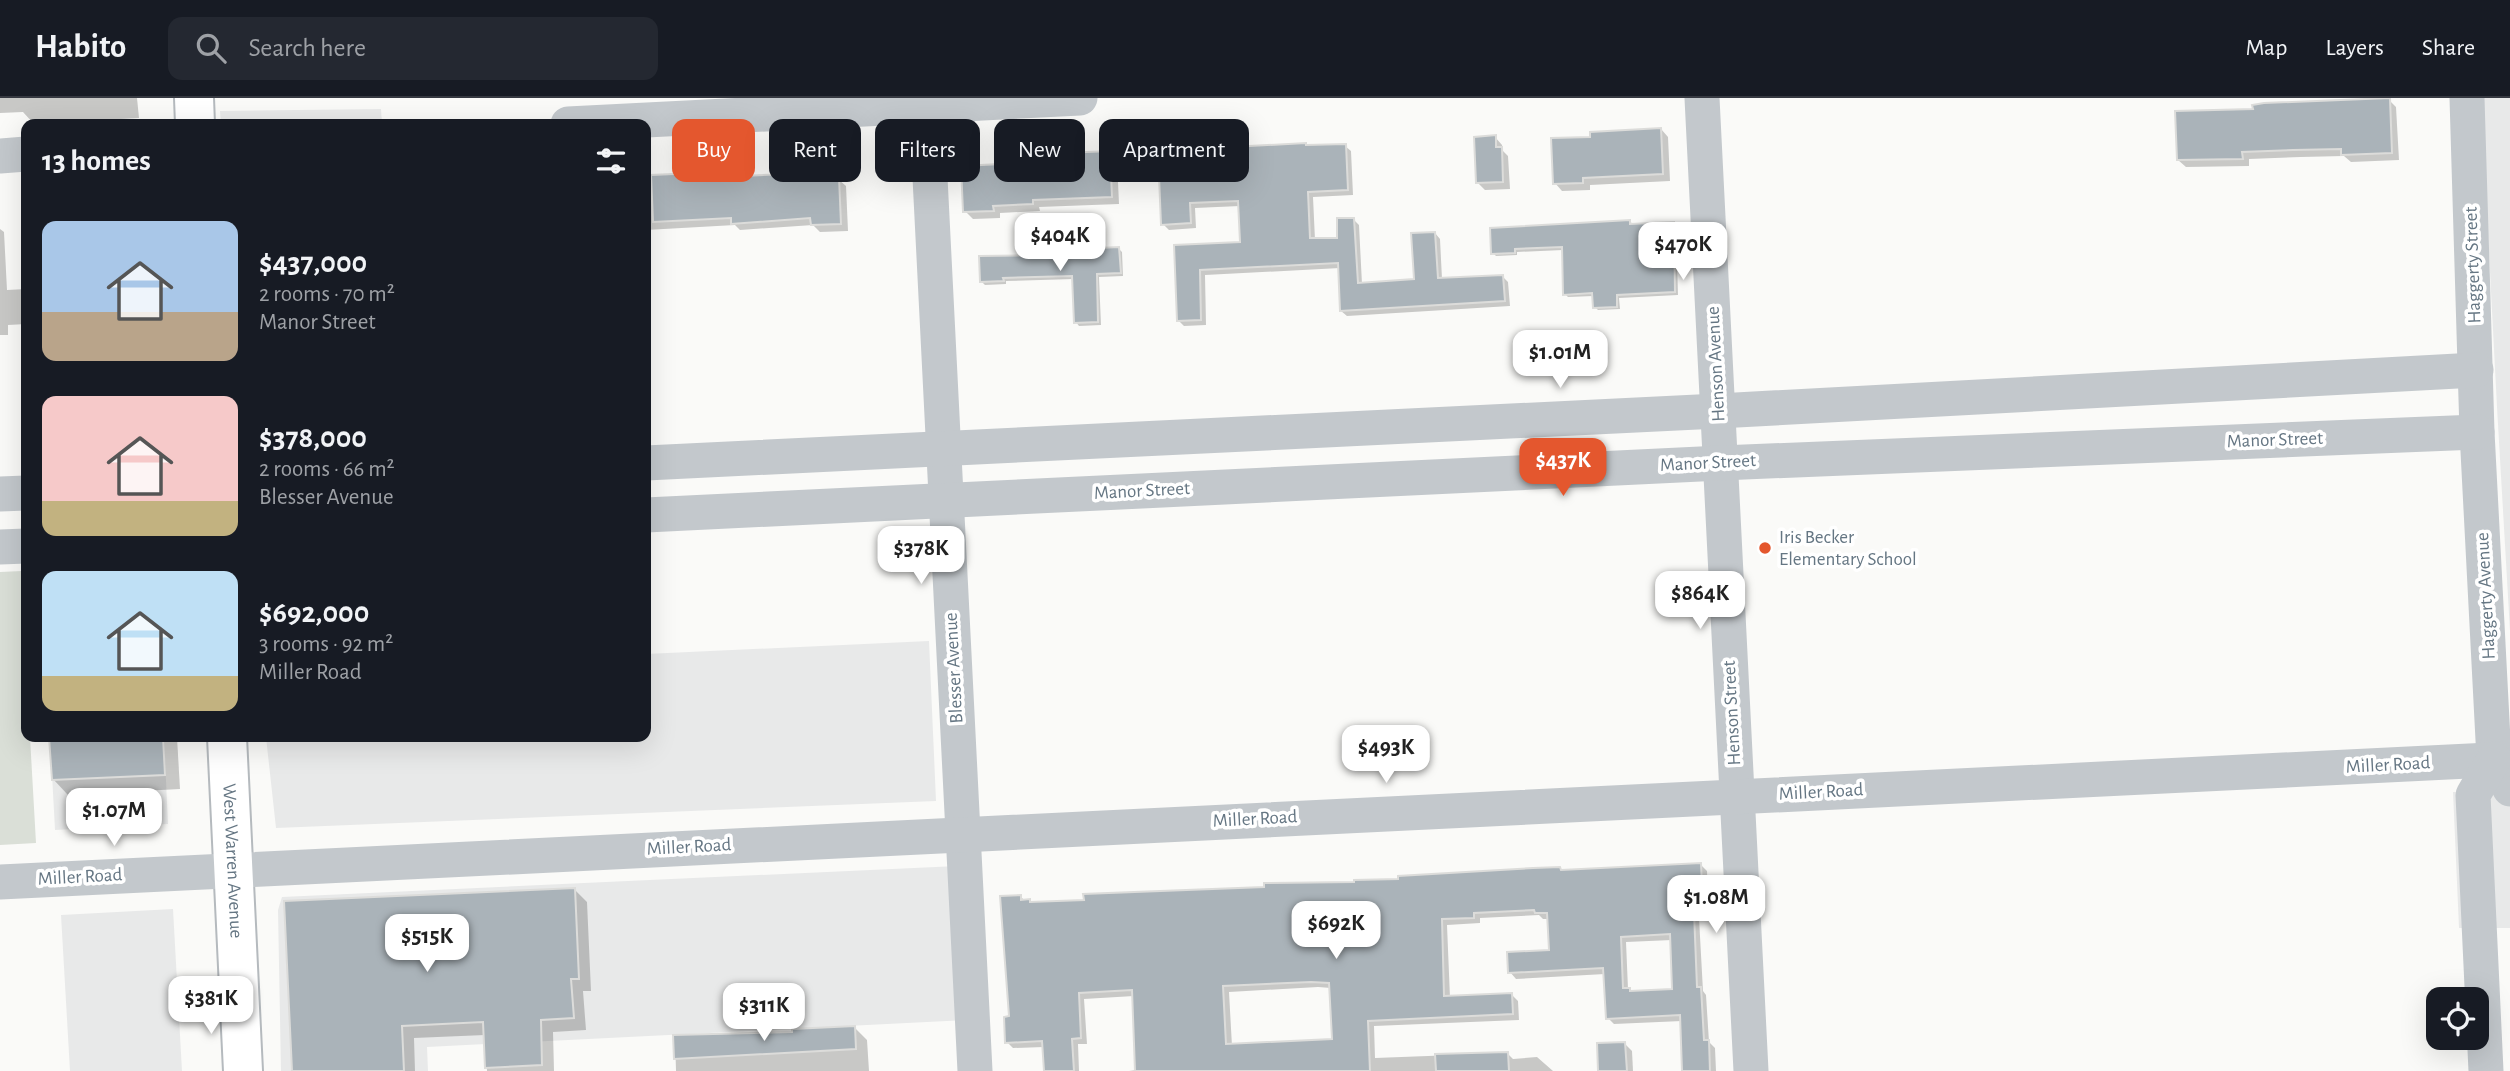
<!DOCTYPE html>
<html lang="en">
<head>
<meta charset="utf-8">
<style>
	:root { --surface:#171b24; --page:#242831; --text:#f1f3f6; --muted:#9ea1a6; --line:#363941; --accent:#e4572e }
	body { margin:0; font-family:"Alegreya Sans",sans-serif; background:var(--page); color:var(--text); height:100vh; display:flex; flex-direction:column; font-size:26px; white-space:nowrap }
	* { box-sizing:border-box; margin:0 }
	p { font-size:23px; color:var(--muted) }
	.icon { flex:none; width:38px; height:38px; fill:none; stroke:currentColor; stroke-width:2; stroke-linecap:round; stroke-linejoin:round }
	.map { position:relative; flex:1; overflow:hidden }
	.side { position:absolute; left:21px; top:21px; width:630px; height:623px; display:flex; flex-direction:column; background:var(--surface); border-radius:14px; box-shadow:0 7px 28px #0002 }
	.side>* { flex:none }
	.hud { position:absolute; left:672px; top:21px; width:665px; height:63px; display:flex; gap:14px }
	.tools { position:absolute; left:2426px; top:889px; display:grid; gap:14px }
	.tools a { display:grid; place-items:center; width:63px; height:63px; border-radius:14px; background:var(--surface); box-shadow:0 7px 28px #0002; font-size:35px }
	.price { position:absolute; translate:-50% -60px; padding:0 16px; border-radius:14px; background:#fff; color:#222; font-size:23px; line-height:46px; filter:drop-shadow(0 2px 4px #0008) }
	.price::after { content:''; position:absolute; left:50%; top:42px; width:21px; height:16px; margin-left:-10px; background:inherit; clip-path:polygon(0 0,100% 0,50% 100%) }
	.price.selected { background:var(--accent); color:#fff }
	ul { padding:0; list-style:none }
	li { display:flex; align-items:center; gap:21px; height:175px; padding:0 21px }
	li span { display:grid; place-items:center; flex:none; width:196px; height:140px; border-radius:14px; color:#555 }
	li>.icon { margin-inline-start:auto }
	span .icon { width:84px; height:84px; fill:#fffc; stroke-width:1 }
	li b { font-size:30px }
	h2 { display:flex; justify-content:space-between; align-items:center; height:84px; padding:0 21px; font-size:30px }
	.chip { padding:0 24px; border-radius:14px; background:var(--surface); box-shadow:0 7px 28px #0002; font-size:24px; line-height:63px }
	.chip.selected { background:var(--accent); color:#fff }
	header { display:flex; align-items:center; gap:42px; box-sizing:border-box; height:98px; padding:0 35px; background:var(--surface); border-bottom:2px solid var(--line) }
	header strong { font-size:33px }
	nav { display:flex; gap:38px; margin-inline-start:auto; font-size:24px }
	.search { width:490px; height:63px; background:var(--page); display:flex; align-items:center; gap:18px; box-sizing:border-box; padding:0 24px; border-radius:14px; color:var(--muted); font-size:26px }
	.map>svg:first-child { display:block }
	.built { fill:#e8e9e9 }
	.green { fill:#dadfd7 }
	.shadow { fill:#0003; fill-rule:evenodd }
	.building { fill:#aab3b9; stroke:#dcdcda; stroke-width:2; fill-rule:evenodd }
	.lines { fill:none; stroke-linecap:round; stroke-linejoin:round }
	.major-casing { stroke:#b5babe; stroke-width:42 }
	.minor { stroke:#c3c8cc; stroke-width:35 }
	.major { stroke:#fff; stroke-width:38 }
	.poi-dot { fill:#e4572e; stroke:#fff; stroke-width:2.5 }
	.labels { text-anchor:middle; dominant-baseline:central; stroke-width:7; stroke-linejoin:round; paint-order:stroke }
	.street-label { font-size:19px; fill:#657683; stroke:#fff }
	.poi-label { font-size:19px; fill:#657683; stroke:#fff; text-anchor:start }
</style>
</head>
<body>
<header>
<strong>Habito</strong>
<div class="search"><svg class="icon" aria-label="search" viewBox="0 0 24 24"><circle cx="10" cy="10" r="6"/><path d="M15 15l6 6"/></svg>Search here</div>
<nav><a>Map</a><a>Layers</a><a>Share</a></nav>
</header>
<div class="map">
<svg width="2510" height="973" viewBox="0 0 2510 973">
	<rect width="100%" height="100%" fill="#fafaf8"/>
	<g class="built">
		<polygon points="2481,0 2510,0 2510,533 2497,309"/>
		<polygon points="381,11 382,26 221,26 220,13"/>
		<polygon points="929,543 936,703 276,730 266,639 646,639 646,556"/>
		<polygon points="50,639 164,639 168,726 55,732"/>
		<polygon points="2510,692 2510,830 2459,830 2453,694"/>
		<polygon points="979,767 987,921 427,949 428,973 281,973 278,812 282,799"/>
		<polygon points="173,811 182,973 70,973 61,817"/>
	</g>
	<polygon class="green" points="22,473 26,556 26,639 30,639 36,745 0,747 0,474"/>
	<g class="shadow">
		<polygon points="0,0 137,0 139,20 34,26 23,14 0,15"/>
		<polygon points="2389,2 2396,9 2399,62 2351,64 2344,58 2301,59 2249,61 2249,68 2186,69 2178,62 2254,13"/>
		<polygon points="1661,31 1668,39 1670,83 1590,87 1590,92 1562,93 1555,85 1592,40"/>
		<polygon points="1495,39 1502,47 1503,53 1508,58 1510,91 1485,92 1478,85"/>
		<polygon points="1345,48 1351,53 1353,97 1313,99 1315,142 1339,141 1354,122 1359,127 1362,186 1415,183 1435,135 1440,141 1442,181 1503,179 1508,184 1510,208 1347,218 1341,213 1340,170 1205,177 1206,227 1184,228 1178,222 1176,149 1242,146 1240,108 1195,110 1196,130 1169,132 1163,126 1160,55"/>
		<polygon points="1109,55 1117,62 1119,106 1039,109 1040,113 1000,115 1000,120 973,121 965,113 1003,68"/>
		<polygon points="720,76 725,81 798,79 801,82 838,81 846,88 848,133 820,134 813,127 740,132 735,127 646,132 646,80"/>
		<polygon points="1630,123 1634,128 1673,126 1676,129 1678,197 1619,200 1620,211 1598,212 1595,209 1594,198 1568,199 1565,196 1563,152 1517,154 1517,157 1496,158 1493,155"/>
		<polygon points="0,131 4,134 7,192 26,191 26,226 8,227 8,237 0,237"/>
		<polygon points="1119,151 1122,154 1123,178 1099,179 1101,227 1079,228 1076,224 1074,181 1006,183 1006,186 985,187 982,184 1059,159"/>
		<polygon points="51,639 177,639 180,691 68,697 53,681"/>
		<path d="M1701,767L1707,773L1709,819L1699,820L1703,893L1706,897L1709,944L1715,950L1716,973H1684L1682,923L1614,926L1608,920L1605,876L1516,881L1510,874L1551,854L1549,821H1543L1539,817L1480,820V825L1447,827L1450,900L1512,897L1518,903L1519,922L1374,928L1375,960L1507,955L1513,961L1537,959L1553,973H1129L1137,972L1134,898L1084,901L1087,946H1078L1079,973H1045L1044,949L1013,950L1007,944L1011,920L1020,799L1032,806ZM1672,842L1674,892L1632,895L1628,891L1626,844ZM1318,889L1331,890L1334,942L1232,948L1229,894Z"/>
		<polygon points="575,792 587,804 591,893 583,893 586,932 553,934 554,973 487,973 485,937 414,940 415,973 294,973"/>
		<polygon points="854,929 867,942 869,973 676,973 675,939 794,936"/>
		<polygon points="1625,946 1632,953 1633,973 1600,973"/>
	</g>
	<g class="building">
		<polygon points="2390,0 2392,55 2341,57 2341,51 2293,52 2242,54 2243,61 2177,62 2175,13 2253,11 2252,7 2264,5"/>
		<polygon points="1661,30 1663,76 1583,80 1583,85 1553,86 1551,40 1590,39 1590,34"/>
		<polygon points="1496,37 1496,49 1502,49 1503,84 1476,85 1474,39"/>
		<polygon points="1306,45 1306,47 1346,46 1348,92 1308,94 1310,140 1337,140 1337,120 1354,120 1358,185 1414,181 1411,135 1435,134 1438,180 1503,177 1505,203 1340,213 1338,165 1200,172 1201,222 1177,223 1174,147 1240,144 1238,103 1190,105 1191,125 1161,127 1158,53"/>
		<polygon points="1110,53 1112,99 1033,102 1033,106 993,108 994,113 963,114 961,68 1001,66 1001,62 1040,60 1039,56"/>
		<polygon points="721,74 721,79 785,76 785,78 798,77 799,81 839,79 841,126 811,127 810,120 731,126 731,120 653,124 651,77"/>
		<polygon points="1630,122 1630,126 1674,124 1675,194 1617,197 1617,209 1593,210 1592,195 1563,197 1562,149 1515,151 1515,155 1491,156 1490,130"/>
		<polygon points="1119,149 1121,175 1097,176 1098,224 1074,225 1072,178 1003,180 1004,183 980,184 979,158 1057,157 1057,152"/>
		<polygon points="49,639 163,639 165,677 52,682"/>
		<path d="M1701,765L1703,814H1694L1697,889H1701L1704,942H1709L1710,973H1682L1680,917L1606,921L1603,870L1508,875L1507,854L1549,852L1547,815H1535L1534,812L1474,815V820L1442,821L1444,898L1512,895L1513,916L1368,923L1370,973H1135L1132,892L1079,895L1081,940L1072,941L1074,973H1044L1042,943L1005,945L1004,919L1009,918L1000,798L1021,797V802L1030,801V804L1084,802L1083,796L1264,789V785L1354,784V782L1398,781V778L1533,770L1560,769L1561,772ZM1670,836L1672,891L1630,893V890H1623L1621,839ZM1311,884L1329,885L1332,941L1226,946L1223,888Z"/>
		<polygon points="575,790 579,881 571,881 574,920 541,922 542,967 485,970 483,924 402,928 404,973 292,973 284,803"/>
		<polygon points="855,928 856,951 674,961 673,937 792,934 792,931"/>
		<polygon points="1625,944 1627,973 1598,973 1597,945"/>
		<polygon points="1508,954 1509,973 1436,973 1435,956"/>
	</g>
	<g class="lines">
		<g class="major-casing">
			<g id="major">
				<polyline points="194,0 195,26"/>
				<path id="s1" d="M227,639L243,973"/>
			</g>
		</g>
		<g class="minor">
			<polyline points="926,0 975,973"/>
			<polyline points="1702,0 1751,973"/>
			<polyline points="2467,0 2477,334 2494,661 2510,691"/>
			<polyline points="568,26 1080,0"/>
			<polyline points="0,58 26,56"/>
			<polyline points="646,365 1718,313 2476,272"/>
			<polyline points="0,396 26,395"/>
			<polyline points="646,417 1721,365 2477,334"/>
			<polyline points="0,449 26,448"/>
			<polyline points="0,784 2510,661"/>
			<polyline points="2486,973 2473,697 2494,661"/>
		</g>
		<use href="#major" class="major"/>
	</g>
	<circle class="poi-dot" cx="1765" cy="450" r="7"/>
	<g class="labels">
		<g class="street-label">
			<text transform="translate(2473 167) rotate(-92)">Haggerty Street</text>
			<text transform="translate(1716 266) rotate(-93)">Henson Avenue</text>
			<text transform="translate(2275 342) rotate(-2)">Manor Street</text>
			<text transform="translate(1708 365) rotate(-3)">Manor Street</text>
			<text transform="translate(1142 393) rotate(-3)">Manor Street</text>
			<text transform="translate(2486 498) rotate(-93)">Haggerty Avenue</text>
			<text transform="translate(954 570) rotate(-93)">Blesser Avenue</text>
			<text transform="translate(1732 615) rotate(-93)">Henson Street</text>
			<text transform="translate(2388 667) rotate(-3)">Miller Road</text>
			<text transform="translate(1821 694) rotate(-3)">Miller Road</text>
			<text transform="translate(1255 721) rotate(-3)">Miller Road</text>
			<text transform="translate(689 749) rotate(-3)">Miller Road</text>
			<text stroke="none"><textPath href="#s1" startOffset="124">West Warren Avenue</textPath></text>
			<text transform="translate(80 779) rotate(-3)">Miller Road</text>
		</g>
		<g class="poi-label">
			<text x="1779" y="439">Iris Becker<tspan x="1779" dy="22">Elementary School</tspan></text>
		</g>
	</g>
</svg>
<div class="tools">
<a><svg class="icon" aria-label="locate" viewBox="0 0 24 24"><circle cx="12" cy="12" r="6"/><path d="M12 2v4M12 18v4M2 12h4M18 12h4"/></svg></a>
</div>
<b class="price" style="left:1060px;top:175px">$404K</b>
<b class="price" style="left:1683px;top:184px">$470K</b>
<b class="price" style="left:1560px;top:292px">$1.01M</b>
<b class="price selected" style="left:1563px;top:400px">$437K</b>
<b class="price" style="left:921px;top:488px">$378K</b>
<b class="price" style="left:1700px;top:533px">$864K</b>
<b class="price" style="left:1386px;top:687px">$493K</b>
<b class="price" style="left:114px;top:750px">$1.07M</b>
<b class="price" style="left:1716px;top:837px">$1.08M</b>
<b class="price" style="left:1336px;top:863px">$692K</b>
<b class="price" style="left:427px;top:876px">$515K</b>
<b class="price" style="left:211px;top:938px">$381K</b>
<b class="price" style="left:764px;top:945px">$311K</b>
<div class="hud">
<a class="chip selected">Buy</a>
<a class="chip">Rent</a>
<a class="chip">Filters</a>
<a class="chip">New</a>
<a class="chip">Apartment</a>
</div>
<section class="side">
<h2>13 homes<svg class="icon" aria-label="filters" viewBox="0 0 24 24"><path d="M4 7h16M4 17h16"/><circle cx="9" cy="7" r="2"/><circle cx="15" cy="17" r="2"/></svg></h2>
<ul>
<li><span style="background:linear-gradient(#a9c7e8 65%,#b9a48a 0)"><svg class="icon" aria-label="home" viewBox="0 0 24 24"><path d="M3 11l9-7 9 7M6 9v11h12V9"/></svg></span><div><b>$437,000</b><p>2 rooms · 70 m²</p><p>Manor Street</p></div></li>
<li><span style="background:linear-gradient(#f6c9c9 75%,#c2b280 0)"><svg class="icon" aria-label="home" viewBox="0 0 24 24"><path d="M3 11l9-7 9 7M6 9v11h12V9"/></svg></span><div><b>$378,000</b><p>2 rooms · 66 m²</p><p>Blesser Avenue</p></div></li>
<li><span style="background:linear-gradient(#bfe0f5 75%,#c2b280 0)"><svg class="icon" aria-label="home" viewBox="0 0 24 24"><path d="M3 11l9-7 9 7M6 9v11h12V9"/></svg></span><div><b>$692,000</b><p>3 rooms · 92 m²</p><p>Miller Road</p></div></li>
</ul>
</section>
</div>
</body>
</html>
